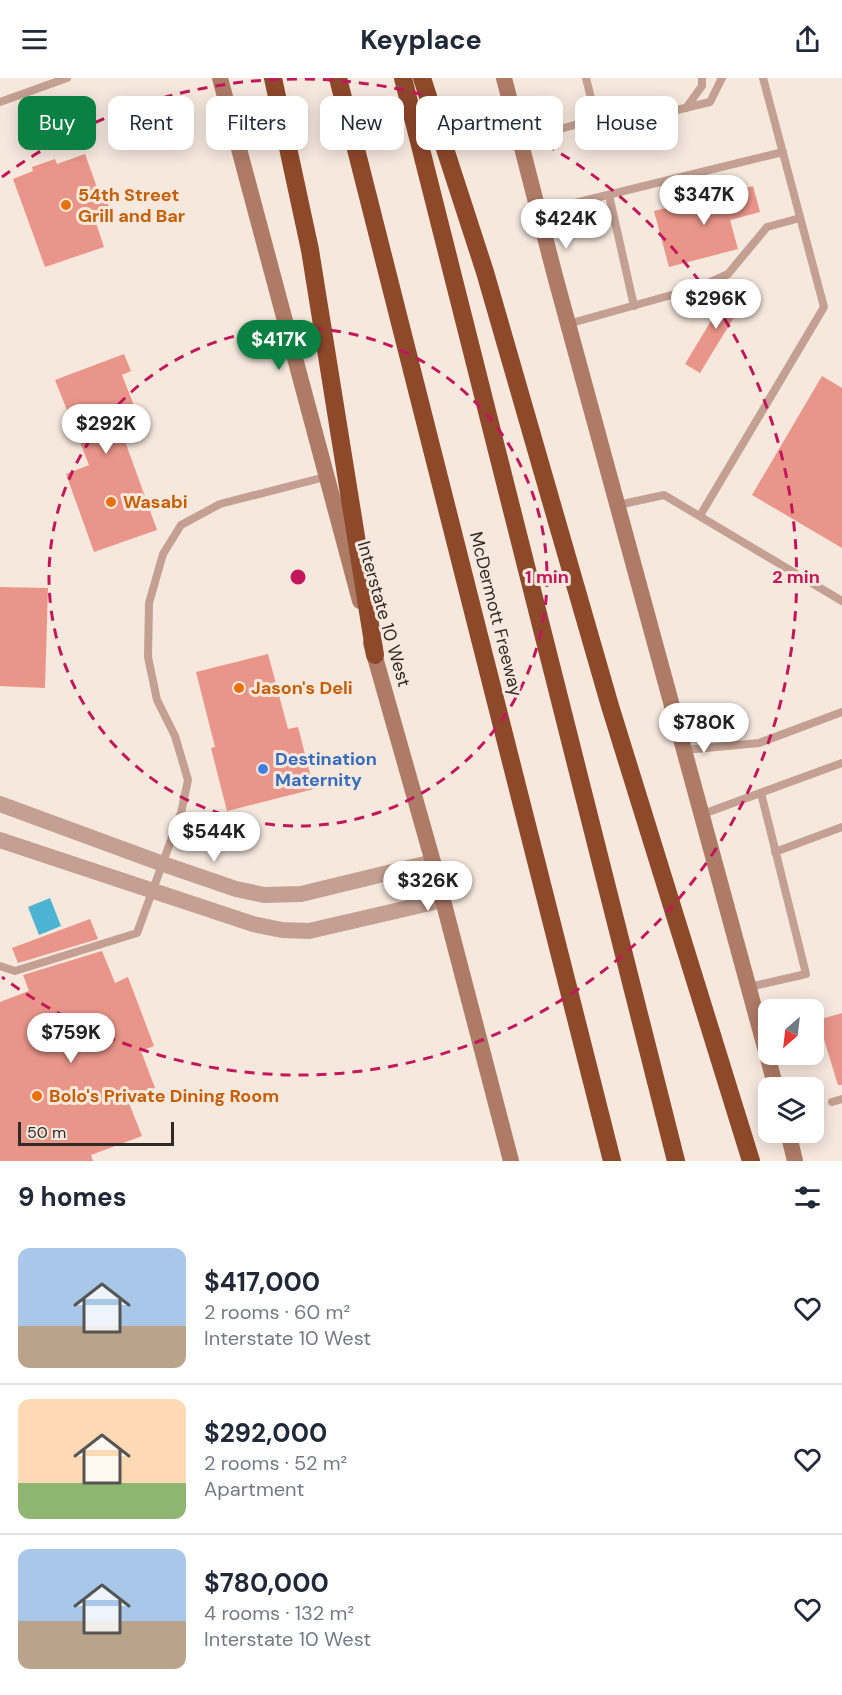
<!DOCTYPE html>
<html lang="en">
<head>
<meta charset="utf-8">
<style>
	:root { --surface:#fff; --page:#f2f2f3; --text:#1f2937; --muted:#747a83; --line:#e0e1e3; --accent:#0b8043 }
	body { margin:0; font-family:"DM Sans",sans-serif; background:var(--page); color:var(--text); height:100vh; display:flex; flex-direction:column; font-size:22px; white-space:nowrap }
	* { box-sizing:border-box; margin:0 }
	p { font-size:20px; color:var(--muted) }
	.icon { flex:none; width:33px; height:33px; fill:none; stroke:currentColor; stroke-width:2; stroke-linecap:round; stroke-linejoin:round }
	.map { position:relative; height:1083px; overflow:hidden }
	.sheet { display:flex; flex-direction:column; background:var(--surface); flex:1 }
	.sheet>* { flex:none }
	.banner { position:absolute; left:18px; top:18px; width:807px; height:54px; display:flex; gap:12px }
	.needle { width:39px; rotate:208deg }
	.controls { position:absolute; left:758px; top:921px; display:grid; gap:12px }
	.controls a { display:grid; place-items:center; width:66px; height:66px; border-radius:12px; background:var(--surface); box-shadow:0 3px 15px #0003; font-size:30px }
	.scale { position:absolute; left:18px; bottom:15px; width:156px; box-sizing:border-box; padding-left:6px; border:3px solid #302b27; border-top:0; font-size:16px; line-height:21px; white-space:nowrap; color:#302b27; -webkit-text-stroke:4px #f6e8dd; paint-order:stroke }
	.price { position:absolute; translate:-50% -51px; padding:0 14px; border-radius:21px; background:#fff; color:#222; font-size:20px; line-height:39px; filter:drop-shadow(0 2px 3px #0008) }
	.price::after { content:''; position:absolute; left:50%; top:36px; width:18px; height:14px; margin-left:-9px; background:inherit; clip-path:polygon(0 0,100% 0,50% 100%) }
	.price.current { background:var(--accent); color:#fff }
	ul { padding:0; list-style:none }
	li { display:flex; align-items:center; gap:18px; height:150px; padding:0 18px }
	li+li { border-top:2px solid var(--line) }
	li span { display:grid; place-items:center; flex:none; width:168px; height:120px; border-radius:12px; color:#555 }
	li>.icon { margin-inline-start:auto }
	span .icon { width:72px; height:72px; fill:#fffc; stroke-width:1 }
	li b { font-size:26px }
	h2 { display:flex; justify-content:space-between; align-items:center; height:72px; padding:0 18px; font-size:26px }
	.tag { padding:0 21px; border-radius:12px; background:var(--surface); box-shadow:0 3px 15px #0003; font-size:21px; line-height:54px }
	.tag.current { background:var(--accent); color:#fff }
	header { display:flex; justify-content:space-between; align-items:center; height:78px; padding:0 18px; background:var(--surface); font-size:27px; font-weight:700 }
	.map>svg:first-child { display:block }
	.water { fill:#4db3d3 }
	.building { fill:#ea958a }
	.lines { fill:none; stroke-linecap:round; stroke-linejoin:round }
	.service { stroke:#c3a092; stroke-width:8 }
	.minor { stroke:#c3a092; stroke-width:16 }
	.secondary { stroke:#ae7b66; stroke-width:16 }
	.motorway { stroke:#8e482a; stroke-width:18 }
	.ring { fill:none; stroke:#c2185b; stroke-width:3; stroke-dasharray:10 8 }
	.food-dot { fill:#e8710a; stroke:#f6e8dd; stroke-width:2 }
	.shop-dot { fill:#3f7fe0; stroke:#f6e8dd; stroke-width:2 }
	.labels { text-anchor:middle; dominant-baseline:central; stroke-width:6; stroke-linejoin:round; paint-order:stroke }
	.food-label { font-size:18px; font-weight:bold; fill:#c56008; stroke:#f6e8dd; text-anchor:start }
	.street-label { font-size:18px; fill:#302b27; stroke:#f6e8dd }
	.shop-label { font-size:18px; font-weight:bold; fill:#366cbe; stroke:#f6e8dd; text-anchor:start }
	.centre { fill:#c2185b; stroke:#f6e8dd; stroke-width:3 }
	.ring-label { font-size:18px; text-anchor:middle; font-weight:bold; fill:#c2185b; stroke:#f6e8dd; stroke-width:6; stroke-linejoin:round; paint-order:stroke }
</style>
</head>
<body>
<header><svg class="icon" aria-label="menu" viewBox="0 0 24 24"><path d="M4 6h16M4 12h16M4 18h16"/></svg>Keyplace<svg class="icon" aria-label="share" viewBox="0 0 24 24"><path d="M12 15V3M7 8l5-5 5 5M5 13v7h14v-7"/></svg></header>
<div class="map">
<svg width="842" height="1083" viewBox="0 0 842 1083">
	<rect width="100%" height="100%" fill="#f6e8dd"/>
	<polygon class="water" points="50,820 61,848 39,857 28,829"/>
	<g class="building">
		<polygon points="85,76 99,115 104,115 113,139 96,145 104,169 45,189 13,101 33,93 32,89 55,81 57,86"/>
		<polygon points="753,108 760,134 730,142 738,171 669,189 654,133"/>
		<polygon points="732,208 747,218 700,295 685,286"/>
		<polygon points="124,276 131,293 122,297 141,345 121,352 157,452 94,474 66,396 89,387 55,302"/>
		<polygon points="822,298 842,310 842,470 752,417"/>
		<polygon points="0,509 48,510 45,610 0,608"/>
		<polygon points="268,576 288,651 298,649 314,711 227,733 211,670 215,669 196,594"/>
		<polygon points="90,841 98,861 18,885 12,870"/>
		<polygon points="102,873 115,905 128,899 154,968 141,973 155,1010 127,1020 142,1058 91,1077 93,1083 0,1083 0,924 29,913 23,897"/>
		<polygon points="842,935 842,1007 838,1007 818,942"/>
	</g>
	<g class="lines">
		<g class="service">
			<polyline points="586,0 596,41 610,48 710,24 722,0"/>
			<polyline points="0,24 67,0"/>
			<polyline points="686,30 702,8 702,0"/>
			<polyline points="520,62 596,41"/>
			<polyline points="609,117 634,228"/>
			<polyline points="538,134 783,74"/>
			<polyline points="568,246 700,209 728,196 767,149 800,140"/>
			<polyline points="618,427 664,417 842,523"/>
			<polyline points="701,436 824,229 763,0"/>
			<polyline points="685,672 759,665 842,634"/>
			<polyline points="703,736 842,685"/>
			<polyline points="775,774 842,749"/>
			<polyline points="0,888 15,893 137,855 181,735 188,702 175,658 157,622 148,579 149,525 163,476 181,447 220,426 325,399"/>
			<polyline points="749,909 806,896 761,715"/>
			<polyline points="832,1024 842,1021"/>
		</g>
		<g class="minor">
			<polyline points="0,726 163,786 236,811 264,817 301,816 433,784"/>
			<polyline points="0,762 253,846 282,852 309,853 443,822"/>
		</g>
		<g class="secondary">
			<polyline points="220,0 360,523"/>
			<polyline points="504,0 555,198 776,1010"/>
			<polyline points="371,565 433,784 511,1083"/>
			<polyline points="788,1054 795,1083"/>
		</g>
		<g class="motorway">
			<polyline points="273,0 310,172 375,577"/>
			<polyline points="338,0 612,1083"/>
			<polyline points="403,0 676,1083"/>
			<polyline points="422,0 485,194 610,628 751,1083"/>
		</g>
	</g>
	<g class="ring">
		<circle cx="298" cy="499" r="249"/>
		<path d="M2 99A498 498 0 1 1 2 899"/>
	</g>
	<g class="food-dot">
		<circle cx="66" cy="127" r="6"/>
		<circle cx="111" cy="424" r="6"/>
		<circle cx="239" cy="610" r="6"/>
		<circle cx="37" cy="1018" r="6"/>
	</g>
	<circle class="shop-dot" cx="263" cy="691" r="6"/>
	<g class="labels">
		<g class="food-label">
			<text x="78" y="117">54th Street<tspan x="78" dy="21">Grill and Bar</tspan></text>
			<text x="123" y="424">Wasabi</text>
			<text x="251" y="610">Jason's Deli</text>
			<text x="49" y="1018">Bolo's Private Dining Room</text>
		</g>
		<g class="street-label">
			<text transform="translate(384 536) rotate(74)">Interstate 10 West</text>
			<text transform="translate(496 536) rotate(76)">McDermott Freeway</text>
		</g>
		<g class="shop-label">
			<text x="275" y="681">Destination<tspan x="275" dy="21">Maternity</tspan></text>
		</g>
	</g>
	<circle cx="298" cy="499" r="9" class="centre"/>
	<g class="ring-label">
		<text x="547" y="505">1 min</text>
		<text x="796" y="505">2 min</text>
	</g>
</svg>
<div class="controls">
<a><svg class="needle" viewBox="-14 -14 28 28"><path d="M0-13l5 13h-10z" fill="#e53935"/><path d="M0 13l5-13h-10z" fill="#747a83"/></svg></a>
<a><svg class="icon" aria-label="layers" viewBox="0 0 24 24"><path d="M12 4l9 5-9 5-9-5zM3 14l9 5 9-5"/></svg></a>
</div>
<div class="scale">50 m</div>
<b class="price" style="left:704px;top:148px">$347K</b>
<b class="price" style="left:566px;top:172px">$424K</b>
<b class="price" style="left:716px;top:252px">$296K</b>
<b class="price current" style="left:279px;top:293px">$417K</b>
<b class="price" style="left:106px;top:377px">$292K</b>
<b class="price" style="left:704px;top:676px">$780K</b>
<b class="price" style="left:214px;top:785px">$544K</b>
<b class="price" style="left:428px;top:834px">$326K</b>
<b class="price" style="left:71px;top:986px">$759K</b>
<div class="banner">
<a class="tag current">Buy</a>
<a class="tag">Rent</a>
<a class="tag">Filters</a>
<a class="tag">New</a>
<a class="tag">Apartment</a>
<a class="tag">House</a>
</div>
</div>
<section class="sheet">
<h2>9 homes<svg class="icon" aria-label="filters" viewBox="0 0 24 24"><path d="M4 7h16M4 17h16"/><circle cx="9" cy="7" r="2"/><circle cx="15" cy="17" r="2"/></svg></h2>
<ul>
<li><span style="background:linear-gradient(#a9c7e8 65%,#b9a48a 0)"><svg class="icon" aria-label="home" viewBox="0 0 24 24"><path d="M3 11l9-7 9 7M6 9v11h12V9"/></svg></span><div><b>$417,000</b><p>2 rooms · 60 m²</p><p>Interstate 10 West</p></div><svg class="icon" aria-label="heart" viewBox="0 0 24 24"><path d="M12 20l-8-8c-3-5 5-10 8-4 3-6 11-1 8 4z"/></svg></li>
<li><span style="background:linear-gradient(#ffd9b3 70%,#8fb573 0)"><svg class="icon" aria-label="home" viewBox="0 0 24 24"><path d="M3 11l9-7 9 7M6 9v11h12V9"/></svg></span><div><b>$292,000</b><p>2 rooms · 52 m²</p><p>Apartment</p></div><svg class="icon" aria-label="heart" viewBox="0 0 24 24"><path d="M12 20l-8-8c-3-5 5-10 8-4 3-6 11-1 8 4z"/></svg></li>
<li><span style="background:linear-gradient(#a9c7e8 60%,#b9a48a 0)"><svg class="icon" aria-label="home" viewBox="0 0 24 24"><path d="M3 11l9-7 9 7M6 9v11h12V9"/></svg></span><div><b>$780,000</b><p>4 rooms · 132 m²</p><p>Interstate 10 West</p></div><svg class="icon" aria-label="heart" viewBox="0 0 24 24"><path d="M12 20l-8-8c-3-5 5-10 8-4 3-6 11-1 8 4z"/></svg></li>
</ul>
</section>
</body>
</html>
